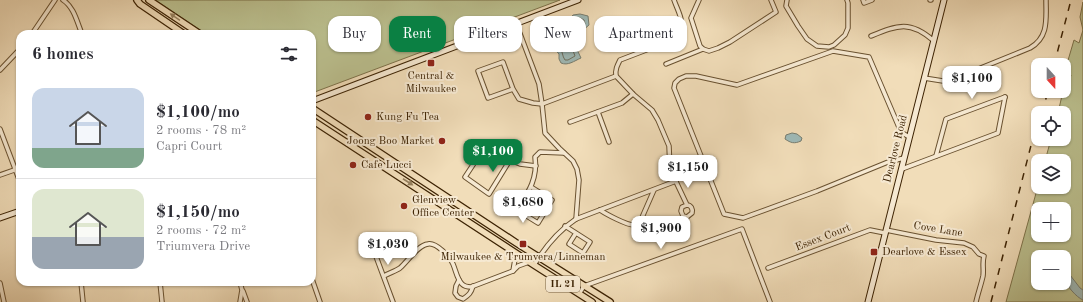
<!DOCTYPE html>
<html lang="en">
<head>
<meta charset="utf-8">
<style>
	:root { --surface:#fff; --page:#f7f7f7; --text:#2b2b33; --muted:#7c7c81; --line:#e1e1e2; --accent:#0b8043 }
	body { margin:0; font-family:"Old Standard TT",serif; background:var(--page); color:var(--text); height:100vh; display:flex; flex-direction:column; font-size:15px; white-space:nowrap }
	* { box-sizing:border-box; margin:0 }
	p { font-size:13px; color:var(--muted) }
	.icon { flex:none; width:22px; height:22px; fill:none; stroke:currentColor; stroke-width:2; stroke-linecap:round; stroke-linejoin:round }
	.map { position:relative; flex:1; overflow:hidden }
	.sheet { position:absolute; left:16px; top:30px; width:300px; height:256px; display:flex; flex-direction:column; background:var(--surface); border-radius:12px; box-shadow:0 1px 3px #0004 }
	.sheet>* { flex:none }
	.hud { position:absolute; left:328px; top:16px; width:380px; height:36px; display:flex; gap:8px }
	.needle { width:26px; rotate:159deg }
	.controls { position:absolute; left:1031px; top:58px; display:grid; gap:8px }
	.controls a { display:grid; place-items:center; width:40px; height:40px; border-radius:8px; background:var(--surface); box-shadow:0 1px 3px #0004; font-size:20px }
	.price { position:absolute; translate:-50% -34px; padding:0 9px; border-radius:8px; background:#fff; color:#222; font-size:13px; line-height:26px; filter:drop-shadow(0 1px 2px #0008) }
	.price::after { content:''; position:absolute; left:50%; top:24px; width:12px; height:9px; margin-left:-6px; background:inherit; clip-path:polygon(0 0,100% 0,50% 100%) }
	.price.selected { background:var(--accent); color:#fff }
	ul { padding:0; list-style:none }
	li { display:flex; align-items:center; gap:12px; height:100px; padding:0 16px }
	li+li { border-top:1px solid var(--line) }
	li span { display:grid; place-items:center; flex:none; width:112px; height:80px; border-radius:12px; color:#555 }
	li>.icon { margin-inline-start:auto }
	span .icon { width:48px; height:48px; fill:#fffc; stroke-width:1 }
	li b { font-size:17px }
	h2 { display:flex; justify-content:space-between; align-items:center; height:48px; padding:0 16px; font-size:17px }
	.pill { padding:0 14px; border-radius:12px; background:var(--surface); box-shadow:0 1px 3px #0004; font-size:14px; line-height:36px }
	.pill.selected { background:var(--accent); color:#fff }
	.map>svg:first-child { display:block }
	.green { fill:#bbc08f; stroke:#7c7149; fill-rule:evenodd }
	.water { fill:#9ebab8; stroke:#777d70 }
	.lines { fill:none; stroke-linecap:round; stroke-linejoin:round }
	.shore { stroke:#6d6e5e; stroke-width:1 }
	.street-casing { stroke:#695130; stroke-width:5.5 }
	.secondary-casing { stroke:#3c2203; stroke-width:7 }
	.primary-casing { stroke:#3c2203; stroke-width:8 }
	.street { stroke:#f6e9d2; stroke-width:3.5 }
	.secondary { stroke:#f6e9d2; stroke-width:5 }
	.primary { stroke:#f1ddb9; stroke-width:5.5 }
	.rail { stroke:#3c2203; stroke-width:1.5; stroke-dasharray:7 7; stroke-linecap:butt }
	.oneway { fill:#96805e }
	.poi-dot { fill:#8f2418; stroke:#f6e9d2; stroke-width:1.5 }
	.labels { text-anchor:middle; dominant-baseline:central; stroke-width:4; stroke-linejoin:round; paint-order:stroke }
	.shield { fill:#f6e9d2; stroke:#745e41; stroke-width:1 }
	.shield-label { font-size:10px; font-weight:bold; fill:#3c2203 }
	.poi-label { font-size:11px; fill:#3c2203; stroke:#f6e9d2; text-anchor:start }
	.street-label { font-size:11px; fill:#3c2203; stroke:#f6e9d2 }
</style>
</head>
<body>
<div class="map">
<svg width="1083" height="302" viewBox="0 0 1083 302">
	<rect width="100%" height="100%" fill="#f1ddb9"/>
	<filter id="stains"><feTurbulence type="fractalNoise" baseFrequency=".005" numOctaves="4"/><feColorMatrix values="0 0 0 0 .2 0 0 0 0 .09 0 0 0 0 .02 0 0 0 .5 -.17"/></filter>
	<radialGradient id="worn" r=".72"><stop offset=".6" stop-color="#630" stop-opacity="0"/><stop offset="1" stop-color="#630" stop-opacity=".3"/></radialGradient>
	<g class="green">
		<polygon points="155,0 560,0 312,93 312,34 206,34"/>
		<path d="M1083,2V302H1006L1038,186L1064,187V161H1045L1051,139H1064V113H1058L1063,91H1064C1065,85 1070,82 1071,75L1064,79V74L1074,40L1079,43L1083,30L1080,17ZM1038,209H1064V235H1038ZM1038,257H1064V283H1038Z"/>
	</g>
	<g class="water">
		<path d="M580,14L588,16L589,25L575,37L573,41L581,58C574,61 568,66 561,63L559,59V54L544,37H534L533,36L536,30L546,26L569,20L573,15Z"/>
		<path d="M792,133L797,134L802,138L801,141C794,144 791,143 785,139L786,135Z"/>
		<path d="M1064,269L1067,271L1080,288L1083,290V300C1076,297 1067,286 1064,279C1063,276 1064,272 1064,269Z"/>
	</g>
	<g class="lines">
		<path class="shore" d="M580,18L584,20L585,24L572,34L569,40L575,56L568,60H565C562,56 563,52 560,48C556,43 549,38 546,31L570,23L575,19Z"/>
		<g class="street-casing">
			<g id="street">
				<path d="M63,0C74,7 77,22 82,34"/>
				<polyline points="699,0 691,18 700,46 703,49 709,51 718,48 730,42 776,12 771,0"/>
				<polyline points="787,0 786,6 798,26 807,39 817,46 829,47 834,45 845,35 848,28 848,3 847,0"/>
				<polyline points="863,0 864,3 872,0"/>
				<polyline points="930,0 931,0"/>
				<polyline points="516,23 539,84 542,104 545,133 559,148 573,161 577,169 579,180 576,219"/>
				<polyline points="32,34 55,0"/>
				<path d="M871,36C898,25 910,20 934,41"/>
				<path d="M658,39L680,31C685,22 677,9 674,0"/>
				<path d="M654,47L620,60C617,66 615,70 616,76L633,94L652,110L658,120L669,146L670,169L687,205C691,205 693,209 692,213L687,217L683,216L681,211L682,207L687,205"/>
				<polyline points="666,64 703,49"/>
				<polyline points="0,70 20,49"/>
				<path d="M924,78L943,81L951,80L1030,48C1049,37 1046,19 1046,0"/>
				<polyline points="513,89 488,98 478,71 503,62 513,89 519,99 533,103 542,104 616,76"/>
				<polyline points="598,112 609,142"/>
				<polyline points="570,122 622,103 633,94"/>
				<polyline points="0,129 20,182"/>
				<polyline points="936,156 946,119 1005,97"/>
				<polyline points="904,158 888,162 817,191 743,218 724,214 674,88 675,83 679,79 686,76 696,76 737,85 833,51 869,57 901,132 909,137"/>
				<polyline points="510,160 489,194 465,177 486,145 510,160 520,164 536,166"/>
				<polyline points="902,169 998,133 1005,97"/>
				<polyline points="0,175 20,168"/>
				<path d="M531,187L552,200L538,223L517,210C528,193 538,179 535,157L540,152L564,153"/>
				<path d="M600,210C606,214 628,226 635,225C637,225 638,223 640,222L654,190"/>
				<polyline points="565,226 590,242 583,253 569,244 576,233"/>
				<path d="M886,230L936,240L964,243L973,247L979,254L984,256C982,263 984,269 983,276C981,285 978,293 976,302"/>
				<polyline points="368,235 393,302"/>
				<path d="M534,265C545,247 558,231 576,219L676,181"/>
				<polyline points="768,268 870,230 885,233"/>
				<polyline points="513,271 516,253"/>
				<path d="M384,276C389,273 396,271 400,268C408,261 418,245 428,244C436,242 450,257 453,264C456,271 457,279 462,284C465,287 468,287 471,287L513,271L518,266L529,262"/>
				<polyline points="312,279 320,302"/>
				<path d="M459,280L456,286L455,293L458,297L463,299C469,295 471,293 473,286"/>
				<polyline points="81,282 83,302"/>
				<polyline points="160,282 162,302"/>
				<polyline points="240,282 242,290 240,302"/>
				<polyline points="0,283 4,302"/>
				<polyline points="243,291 247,302"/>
				<polyline points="579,294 584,286 742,229 770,302"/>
			</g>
		</g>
		<g class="secondary-casing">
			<g id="secondary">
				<polyline points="312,101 578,0"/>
				<polyline points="0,218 20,211"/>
				<polyline points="868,302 944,0"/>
			</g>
		</g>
		<g class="primary-casing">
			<g id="primary">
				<polyline points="137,0 140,4 184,34"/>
				<polyline points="149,0 200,34"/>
				<polyline points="312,108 518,244 610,302"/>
				<polyline points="312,120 534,265 592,302"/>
			</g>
		</g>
		<use href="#street" class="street"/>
		<use href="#secondary" class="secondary"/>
		<use href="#primary" class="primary"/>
		<g class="rail">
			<polyline points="1054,65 1071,0"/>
			<polyline points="1042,113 1048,91"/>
			<polyline points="991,302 1038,118"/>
		</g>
	</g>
	<defs><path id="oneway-solid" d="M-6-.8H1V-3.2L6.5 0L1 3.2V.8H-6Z"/></defs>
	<g class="oneway">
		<use href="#oneway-solid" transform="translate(175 17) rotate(-146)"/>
		<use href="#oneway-solid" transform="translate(408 182) rotate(33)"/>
	</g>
	<g class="poi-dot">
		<rect x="427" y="59" width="8" height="8" rx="2"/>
		<circle cx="368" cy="117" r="4"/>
		<circle cx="442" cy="141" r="4"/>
		<circle cx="353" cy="165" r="4"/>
		<circle cx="404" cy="206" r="4"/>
		<rect x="519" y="240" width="8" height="8" rx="2"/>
		<rect x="870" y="248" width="8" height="8" rx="2"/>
	</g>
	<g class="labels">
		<rect class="shield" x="546" y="276" width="34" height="16" rx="3"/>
		<g class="shield-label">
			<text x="563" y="284">IL 21</text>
		</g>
		<g class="poi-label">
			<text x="431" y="76" text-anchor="middle">Central &amp;<tspan x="431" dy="13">Milwaukee</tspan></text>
			<text x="376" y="117">Kung Fu Tea</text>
			<text x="434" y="141" text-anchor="end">Joong Boo Market</text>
			<text x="361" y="165">Cafe Lucci</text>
			<text x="412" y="200">Glenview<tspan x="412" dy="13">Office Center</tspan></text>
			<text x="882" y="252">Dearlove &amp; Essex</text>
			<text x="523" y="257" text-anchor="middle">Milwaukee &amp; Trumvera/Linneman</text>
		</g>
		<g class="street-label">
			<text transform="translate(896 149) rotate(-76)">Dearlove Road</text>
			<text transform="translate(938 230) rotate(9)">Cove Lane</text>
			<text transform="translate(823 238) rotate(-21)">Essex Court</text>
		</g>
	</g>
	<rect width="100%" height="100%" filter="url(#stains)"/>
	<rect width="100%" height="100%" fill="url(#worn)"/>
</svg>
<div class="controls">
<a><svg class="needle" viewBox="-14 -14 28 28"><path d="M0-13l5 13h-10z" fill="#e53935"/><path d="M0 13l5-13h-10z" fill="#7c7c81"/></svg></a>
<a><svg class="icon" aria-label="locate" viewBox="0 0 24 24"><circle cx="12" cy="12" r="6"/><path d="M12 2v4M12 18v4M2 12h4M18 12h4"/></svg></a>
<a><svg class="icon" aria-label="layers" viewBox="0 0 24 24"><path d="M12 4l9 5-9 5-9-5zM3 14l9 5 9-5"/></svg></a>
<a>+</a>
<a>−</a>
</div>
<b class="price" style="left:972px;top:100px">$1,100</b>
<b class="price selected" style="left:493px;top:173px">$1,100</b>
<b class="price" style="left:688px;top:189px">$1,150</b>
<b class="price" style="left:523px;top:224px">$1,680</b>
<b class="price" style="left:661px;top:250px">$1,900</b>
<b class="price" style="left:388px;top:266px">$1,030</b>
<div class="hud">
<a class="pill">Buy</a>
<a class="pill selected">Rent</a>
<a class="pill">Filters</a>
<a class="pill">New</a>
<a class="pill">Apartment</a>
</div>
<section class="sheet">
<h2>6 homes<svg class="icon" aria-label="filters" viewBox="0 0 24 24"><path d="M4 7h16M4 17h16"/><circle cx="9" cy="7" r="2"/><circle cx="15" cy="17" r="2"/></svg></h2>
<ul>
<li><span style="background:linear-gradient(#c9d6e8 75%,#7fa58c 0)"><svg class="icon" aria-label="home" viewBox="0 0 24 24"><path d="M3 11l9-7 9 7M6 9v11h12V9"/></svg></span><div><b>$1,100/mo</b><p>2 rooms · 78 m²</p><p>Capri Court</p></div></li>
<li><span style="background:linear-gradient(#dfe7d0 60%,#9aa5b1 0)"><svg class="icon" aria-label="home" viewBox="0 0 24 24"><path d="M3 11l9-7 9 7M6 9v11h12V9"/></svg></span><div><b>$1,150/mo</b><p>2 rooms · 72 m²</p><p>Triumvera Drive</p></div></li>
</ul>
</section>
</div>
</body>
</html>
